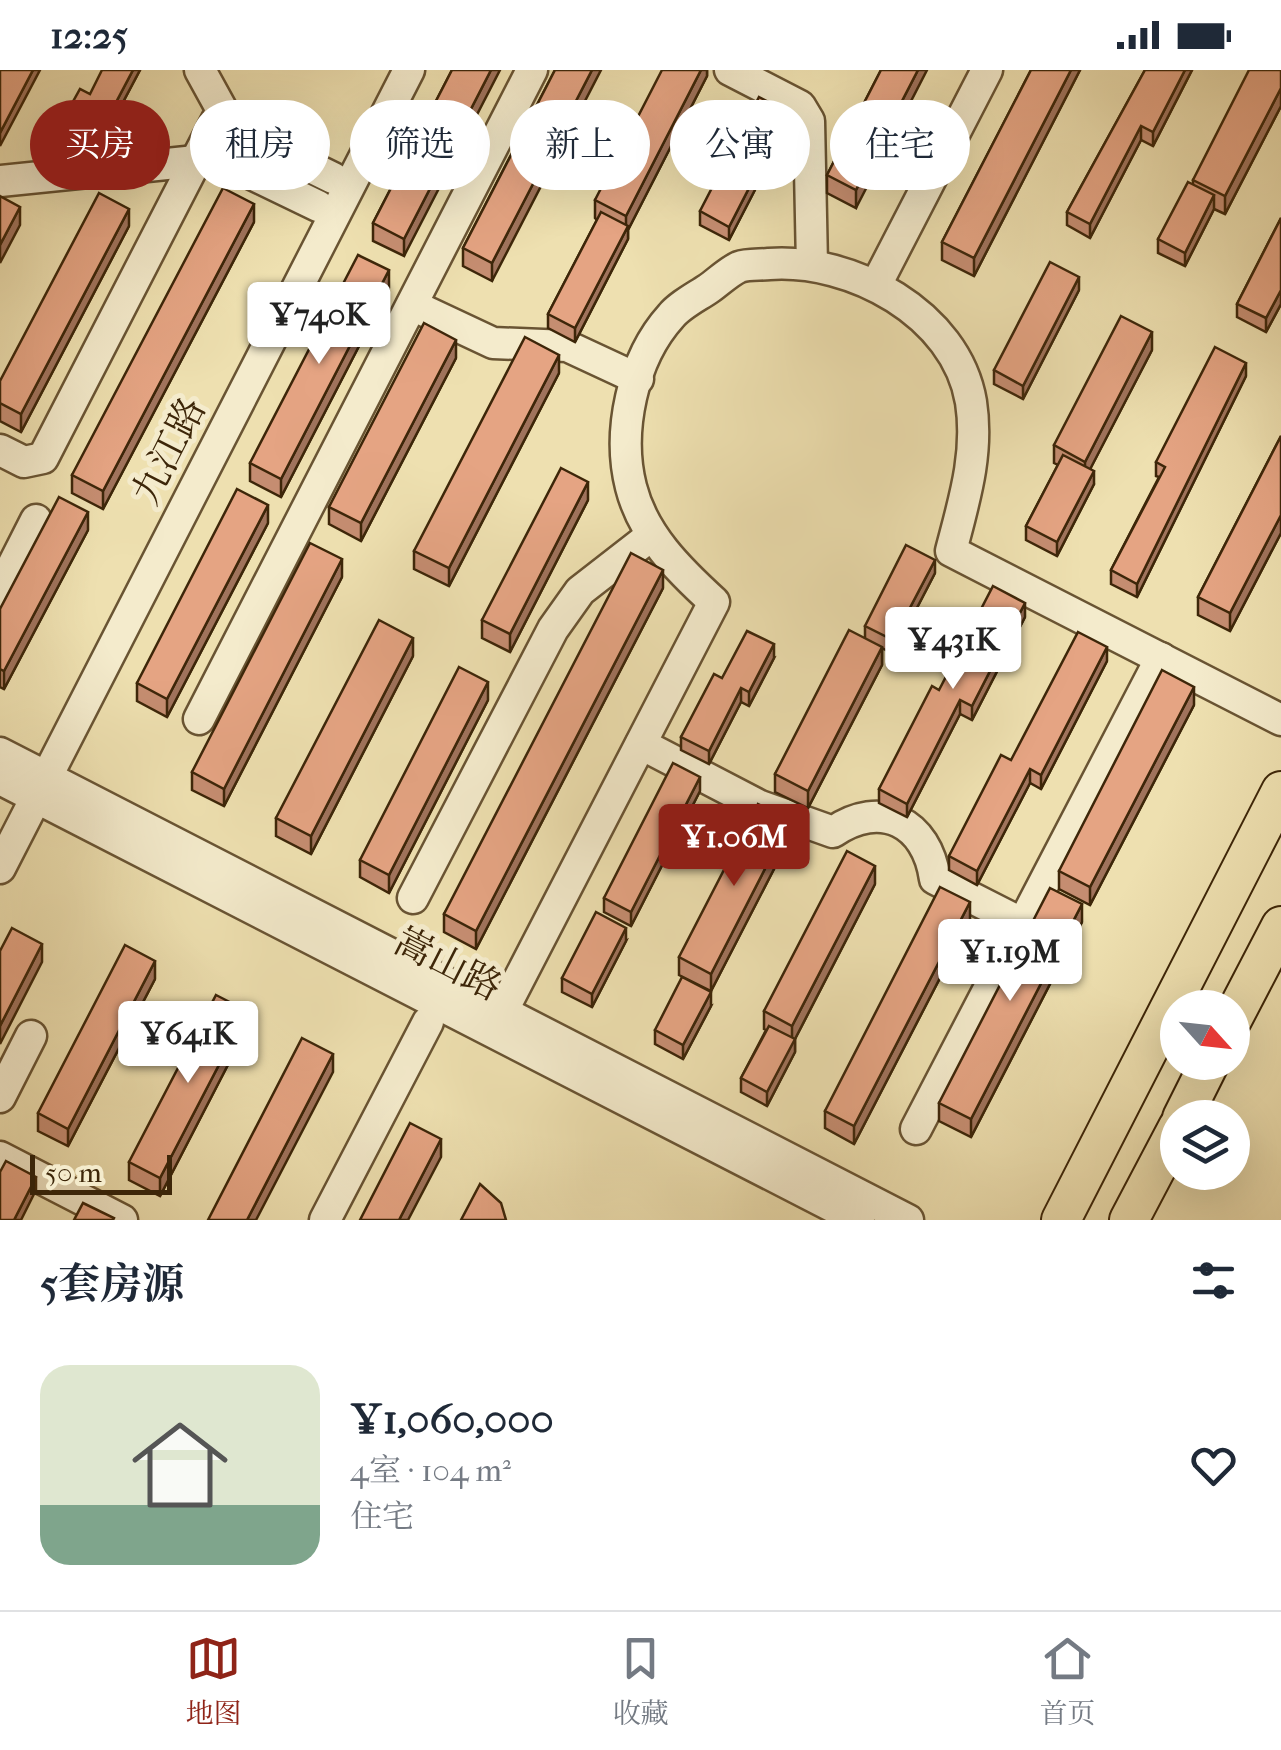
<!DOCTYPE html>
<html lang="zh">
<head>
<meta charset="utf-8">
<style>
	:root { --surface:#fff; --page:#f6f6f7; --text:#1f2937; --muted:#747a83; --line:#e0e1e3; --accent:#8f2418 }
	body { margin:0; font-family:"IM FELL French Canon","Noto Serif SC",serif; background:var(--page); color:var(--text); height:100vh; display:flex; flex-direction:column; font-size:38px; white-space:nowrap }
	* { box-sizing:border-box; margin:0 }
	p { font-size:32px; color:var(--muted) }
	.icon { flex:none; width:55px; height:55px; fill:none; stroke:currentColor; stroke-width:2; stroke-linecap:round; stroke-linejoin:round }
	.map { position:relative; height:1150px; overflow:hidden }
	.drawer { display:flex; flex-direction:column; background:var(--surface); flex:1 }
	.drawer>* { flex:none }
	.guide { position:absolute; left:30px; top:30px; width:1222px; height:90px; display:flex; gap:20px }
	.needle { width:65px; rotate:117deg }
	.buttons { position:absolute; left:1160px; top:920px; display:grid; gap:20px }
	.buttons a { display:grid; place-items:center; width:90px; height:90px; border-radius:50%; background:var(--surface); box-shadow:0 10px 40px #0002; font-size:50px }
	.scale { position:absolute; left:30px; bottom:25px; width:142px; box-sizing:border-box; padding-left:10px; border:5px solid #3d2609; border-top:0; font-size:28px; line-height:35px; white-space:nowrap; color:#3d2609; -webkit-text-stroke:8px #f4ebcc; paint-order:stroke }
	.price { position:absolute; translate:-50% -85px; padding:0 22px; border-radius:10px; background:#fff; color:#222; font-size:32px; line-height:65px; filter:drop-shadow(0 2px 5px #0008) }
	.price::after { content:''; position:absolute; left:50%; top:60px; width:30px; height:22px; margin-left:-15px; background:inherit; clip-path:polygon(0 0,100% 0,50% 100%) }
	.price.on { background:var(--accent); color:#fff }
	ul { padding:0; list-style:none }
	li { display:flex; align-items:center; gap:30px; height:250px; padding:0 40px }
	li+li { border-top:2px solid var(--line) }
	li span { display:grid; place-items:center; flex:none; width:280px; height:200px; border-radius:30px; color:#555 }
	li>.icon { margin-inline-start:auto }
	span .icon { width:120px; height:120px; fill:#fffc; stroke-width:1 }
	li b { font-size:42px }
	h2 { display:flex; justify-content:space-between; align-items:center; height:120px; padding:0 40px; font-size:42px }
	.tag { padding:0 35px; border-radius:45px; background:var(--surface); box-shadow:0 10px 40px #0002; font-size:35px; line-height:90px }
	.tag.on { background:var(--accent); color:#fff }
	.status { display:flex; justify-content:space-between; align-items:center; height:70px; padding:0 50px; background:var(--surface); direction:ltr }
	.status svg { height:28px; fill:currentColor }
	.menu { display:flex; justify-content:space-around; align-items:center; height:140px; border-top:2px solid var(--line); background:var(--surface); font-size:28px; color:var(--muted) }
	.menu a { display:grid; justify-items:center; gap:5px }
	.menu .on { color:var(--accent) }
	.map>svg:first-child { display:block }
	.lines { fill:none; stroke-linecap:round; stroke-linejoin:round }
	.minor-casing { stroke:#695433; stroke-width:35 }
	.major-casing { stroke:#3d2609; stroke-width:42 }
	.minor { stroke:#f4ebcc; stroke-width:30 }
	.major { stroke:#eee0b0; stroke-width:38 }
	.wall { fill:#c58d71; stroke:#3d2609; stroke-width:2.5 }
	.shaded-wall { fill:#a0735c; stroke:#3d2609; stroke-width:2.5 }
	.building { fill:#e5a483; stroke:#3d2609; stroke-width:2.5 }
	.labels { text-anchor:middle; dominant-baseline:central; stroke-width:10; stroke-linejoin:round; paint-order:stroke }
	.street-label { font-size:38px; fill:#3d2609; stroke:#f4ebcc }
</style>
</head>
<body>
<div class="status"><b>12:25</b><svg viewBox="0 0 49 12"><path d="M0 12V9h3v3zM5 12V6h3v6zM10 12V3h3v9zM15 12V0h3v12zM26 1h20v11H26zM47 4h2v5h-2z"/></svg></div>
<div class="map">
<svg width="1281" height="1150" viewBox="0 0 1281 1150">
	<rect width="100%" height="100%" fill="#eee0b0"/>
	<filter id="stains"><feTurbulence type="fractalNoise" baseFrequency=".002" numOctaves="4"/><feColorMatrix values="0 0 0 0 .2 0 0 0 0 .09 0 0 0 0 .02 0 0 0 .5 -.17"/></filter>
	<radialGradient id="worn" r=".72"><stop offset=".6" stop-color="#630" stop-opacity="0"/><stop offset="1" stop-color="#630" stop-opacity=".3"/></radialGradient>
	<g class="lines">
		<g class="minor-casing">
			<g id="minor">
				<polyline points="730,0 800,36 809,51 812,195"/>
				<polyline points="217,51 333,108"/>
				<polyline points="202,80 318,136"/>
				<polyline points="0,111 196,91"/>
				<polyline points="876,215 987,0"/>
				<polyline points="412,235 493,273 567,276 638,309"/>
				<polyline points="0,380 24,392 43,388 222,40 200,0"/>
				<polyline points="0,521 36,450"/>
				<polyline points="199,649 532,0"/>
				<path d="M641,674L760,736L833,762C881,729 927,752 935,809L1023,854"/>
				<polyline points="0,683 908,1150"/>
				<polyline points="0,709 859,1150"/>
				<polyline points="0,798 409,0"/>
				<polyline points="413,828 553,559 580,521 652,465"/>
				<path d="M502,942L714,532C679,500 643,465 631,417C617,362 632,289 671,246C680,235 696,227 708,219C717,213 728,202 739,197C747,194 760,195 769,194C851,188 956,243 971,332C979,384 964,431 951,481L1281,650"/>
				<polyline points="0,1027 31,966"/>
				<polyline points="916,1059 1161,588"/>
				<polyline points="0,1087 122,1150"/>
				<polyline points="325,1150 428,952"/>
			</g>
		</g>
		<g class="major-casing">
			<g id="major">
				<polyline points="1232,950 1281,856"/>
				<polyline points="1182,1048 1210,992"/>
				<polyline points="1061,1150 1281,721"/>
				<polyline points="1129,1150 1178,1057"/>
			</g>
		</g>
		<use href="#minor" class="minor"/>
		<use href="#major" class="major"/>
	</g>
	<g class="wall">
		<polygon points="140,0 104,68 70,50 70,37 90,24"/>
		<polygon points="452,0 404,186 373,171 373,153"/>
		<polygon points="555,0 492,211 463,196 463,178"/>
		<polygon points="707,0 707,6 628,160 628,169 575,272 548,258 548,244 597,150 595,148 595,130"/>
		<polygon points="881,0 856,138 827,123 827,105"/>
		<polygon points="1031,0 1080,0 974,206 942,190 942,172"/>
		<polygon points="1145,0 1192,0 1153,76 1141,70 1090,168 1067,155 1067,142"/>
		<polygon points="1281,0 1281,36 1225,144 1214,139 1185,196 1158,183 1158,169 1193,114 1193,110"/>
		<polygon points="788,56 729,170 700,155 700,141"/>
		<polygon points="1281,148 1281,234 1266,262 1237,247 1237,234"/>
		<polygon points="254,152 103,439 72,423 72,405"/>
		<polygon points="129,156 21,362 0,351 0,311"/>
		<polygon points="389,218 281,427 250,411 250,393"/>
		<polygon points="1079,220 1023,329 994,314 994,300"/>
		<polygon points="1152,280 1090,399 1094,414 1057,486 1026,470 1026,456 1058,395 1054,393 1054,375"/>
		<polygon points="456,288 361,471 329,454 329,437"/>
		<polygon points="559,303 449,516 414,499 414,481"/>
		<polygon points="1246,306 1137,527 1111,514 1111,500 1159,407 1156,406 1156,392"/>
		<polygon points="1281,366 1281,463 1230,561 1198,545 1198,527"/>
		<polygon points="588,430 510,582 482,568 482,550"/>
		<polygon points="268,453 167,647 137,631 137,613"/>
		<polygon points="88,460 4,619 0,617 0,539"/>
		<polygon points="935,503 893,584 882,578 882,595 808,738 775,722 775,704 865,568 865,556"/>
		<polygon points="342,507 224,736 192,720 192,702"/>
		<polygon points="663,518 476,879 444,862 444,844"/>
		<polygon points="1025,547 972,650 960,644 907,747 879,733 879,719 939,620"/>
		<polygon points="413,586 311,784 276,766 276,748"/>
		<polygon points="774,588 749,636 741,632 709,694 681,680 681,667 722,608"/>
		<polygon points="1107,591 1041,719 1030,713 977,815 949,800 949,786 1011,690"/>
		<polygon points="488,630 389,823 360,807 360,790"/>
		<polygon points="1194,635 1090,835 1059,819 1059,801"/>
		<polygon points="700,721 631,856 604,842 604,828"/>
		<polygon points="790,768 711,921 679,905 679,887"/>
		<polygon points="875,814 795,969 795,982 767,1036 741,1022 741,1008 766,960 764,959 764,941"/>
		<polygon points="970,850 854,1074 825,1058 825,1041"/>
		<polygon points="1082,852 971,1067 939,1051 939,1033"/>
		<polygon points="626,871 592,937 562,922 562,908"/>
		<polygon points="155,909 68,1076 38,1061 38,1043"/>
		<polygon points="711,936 683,989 655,974 655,960"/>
		<polygon points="247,958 160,1126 129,1110 129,1092"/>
	</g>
	<g class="shaded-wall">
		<polygon points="33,0 40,0 0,76 0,63"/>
		<polygon points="133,0 140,0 104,68 104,55"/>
		<polygon points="491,0 500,0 404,186 404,169"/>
		<polygon points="592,0 601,0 492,211 492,193"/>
		<polygon points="701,0 707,0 707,6 628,160 628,169 575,272 575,258 626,160 626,146"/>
		<polygon points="918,0 927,0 856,138 856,120"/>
		<polygon points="1071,0 1080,0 974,206 974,188"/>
		<polygon points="1185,0 1192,0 1153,76 1153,62"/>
		<polygon points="1281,18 1281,36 1225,144 1225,126"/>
		<polygon points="788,42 788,56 729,170 729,157"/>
		<polygon points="1141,56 1141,70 1090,168 1090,154"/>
		<polygon points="1214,125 1214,139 1185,196 1185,183"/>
		<polygon points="254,134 254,152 103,439 103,421"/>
		<polygon points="20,137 20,155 0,193 0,175"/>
		<polygon points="129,139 129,156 21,362 21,344"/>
		<polygon points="389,200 389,218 281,427 281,409"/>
		<polygon points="1079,207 1079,220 1023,329 1023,316"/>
		<polygon points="1281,220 1281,234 1266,262 1266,248"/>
		<polygon points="1152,262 1152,280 1085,409 1085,392"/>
		<polygon points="456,270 456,288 361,471 361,453"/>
		<polygon points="559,285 559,303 449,516 449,498"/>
		<polygon points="1246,293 1246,306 1137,527 1137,514"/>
		<polygon points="1094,401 1094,414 1057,486 1057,472"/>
		<polygon points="588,412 588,430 510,582 510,564"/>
		<polygon points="268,435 268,453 167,647 167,629"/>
		<polygon points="88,442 88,460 4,619 4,601"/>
		<polygon points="1281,445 1281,463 1230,561 1230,543"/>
		<polygon points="342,489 342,507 224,736 224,719"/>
		<polygon points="935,490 935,503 893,584 893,570"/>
		<polygon points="663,500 663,518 476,879 476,861"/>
		<polygon points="1025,533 1025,547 972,650 972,636"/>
		<polygon points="413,568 413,586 311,784 311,766"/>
		<polygon points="774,574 774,588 749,636 749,622"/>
		<polygon points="882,577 882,595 808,738 808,721"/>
		<polygon points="1107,577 1107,591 1041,719 1041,705"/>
		<polygon points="488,612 488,630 389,823 389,805"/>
		<polygon points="1194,617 1194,635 1090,835 1090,817"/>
		<polygon points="741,618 741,632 709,694 709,681"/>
		<polygon points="960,630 960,644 907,747 907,734"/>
		<polygon points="1030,699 1030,713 977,815 977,801"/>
		<polygon points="700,707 700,721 631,856 631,842"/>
		<polygon points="790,750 790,768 711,921 711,904"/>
		<polygon points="875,796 875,814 795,969 795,982 767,1036 767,1022 792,973 792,956"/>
		<polygon points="970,832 970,850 854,1074 854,1056"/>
		<polygon points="1082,834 1082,852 971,1067 971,1049"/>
		<polygon points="626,858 626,871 592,937 592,924"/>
		<polygon points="42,874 42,892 0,974 0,956"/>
		<polygon points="155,891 155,909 68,1076 68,1059"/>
		<polygon points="711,922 711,936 683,989 683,975"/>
		<polygon points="247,941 247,958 160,1126 160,1108"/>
		<polygon points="333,984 333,1002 256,1150 247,1150"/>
		<polygon points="441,1069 441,1087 408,1150 399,1150"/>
		<polygon points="36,1107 36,1120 21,1150 14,1150"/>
	</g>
	<g class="building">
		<polygon points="0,0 33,0 0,63"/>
		<polygon points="102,0 133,0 104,55 70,37 80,19 90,24"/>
		<polygon points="452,0 491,0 404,169 373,153"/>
		<polygon points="555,0 592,0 492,193 463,178"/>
		<polygon points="662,0 701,0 626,146 595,130"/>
		<polygon points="881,0 918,0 856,120 827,105"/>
		<polygon points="1031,0 1071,0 974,188 942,172"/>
		<polygon points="1145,0 1185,0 1153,62 1141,56 1090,154 1067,142"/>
		<polygon points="1249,0 1281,0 1281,18 1225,126 1193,110"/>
		<polygon points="759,27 788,42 729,157 700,141"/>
		<polygon points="1188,112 1214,125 1185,183 1158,169"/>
		<polygon points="223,118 254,134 103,421 72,405"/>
		<polygon points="99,123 129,139 21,344 0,333 0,311"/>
		<polygon points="0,126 20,137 0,175"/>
		<polygon points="601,142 628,156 575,258 548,244"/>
		<polygon points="1281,148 1281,220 1266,248 1237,234"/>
		<polygon points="358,185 389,200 281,409 250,393"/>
		<polygon points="1050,192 1079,207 1023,316 994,300"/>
		<polygon points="1121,246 1152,262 1085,392 1054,375"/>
		<polygon points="424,253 456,270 361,453 329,437"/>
		<polygon points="525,267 559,285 449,498 414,481"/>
		<polygon points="1215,277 1246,293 1137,514 1111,500 1165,397 1156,392"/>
		<polygon points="1281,366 1281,445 1230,543 1198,527"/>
		<polygon points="1063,385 1094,401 1057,472 1026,456"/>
		<polygon points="561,398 588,412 510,564 482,550"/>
		<polygon points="237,419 268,435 167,629 137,613"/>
		<polygon points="59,427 88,442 4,601 0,599 0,539"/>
		<polygon points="310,473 342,489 224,719 192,702"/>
		<polygon points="906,475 935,490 893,570 865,556"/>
		<polygon points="631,483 663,500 476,861 444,844"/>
		<polygon points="993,516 1025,533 972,636 960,630 907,734 879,719 932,616 939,620"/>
		<polygon points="379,550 413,568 311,766 276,748"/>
		<polygon points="849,560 882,577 808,721 775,704"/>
		<polygon points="747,561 774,574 749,622 741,618 709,681 681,667 714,604 722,608"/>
		<polygon points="1078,562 1107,577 1041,705 1030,699 977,801 949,786 1001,685 1011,690"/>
		<polygon points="459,597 488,612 389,805 360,790"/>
		<polygon points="1162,600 1194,617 1090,817 1059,801"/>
		<polygon points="673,693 700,707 631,842 604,828"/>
		<polygon points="758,734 790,750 711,904 679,887"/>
		<polygon points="847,781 875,796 792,956 764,941"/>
		<polygon points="940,817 970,832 854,1056 825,1041"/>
		<polygon points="1050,818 1082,834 971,1049 939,1033"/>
		<polygon points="596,842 626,858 592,924 562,908"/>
		<polygon points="12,858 42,874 0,956 0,881"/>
		<polygon points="125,875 155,891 68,1059 38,1043"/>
		<polygon points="682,907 711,922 683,975 655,960"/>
		<polygon points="216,925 247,941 160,1108 129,1092"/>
		<polygon points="769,956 795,969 767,1022 741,1008"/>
		<polygon points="302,968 333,984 247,1150 208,1150"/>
		<polygon points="410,1053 441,1069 399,1150 360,1150"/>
		<polygon points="6,1091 36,1107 14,1150 0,1150 0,1102"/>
		<polygon points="480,1114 501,1133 506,1150 461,1150"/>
		<polygon points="83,1133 114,1148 113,1150 74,1150"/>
	</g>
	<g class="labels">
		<g class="street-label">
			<text transform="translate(169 381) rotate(-63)">九江路</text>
			<text transform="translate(448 894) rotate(27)">嵩山路</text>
		</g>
	</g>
	<rect width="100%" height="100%" filter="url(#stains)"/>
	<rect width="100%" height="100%" fill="url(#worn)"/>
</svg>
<div class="buttons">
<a><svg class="needle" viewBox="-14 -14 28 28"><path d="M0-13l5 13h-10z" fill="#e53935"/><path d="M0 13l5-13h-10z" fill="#747a83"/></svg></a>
<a><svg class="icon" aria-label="layers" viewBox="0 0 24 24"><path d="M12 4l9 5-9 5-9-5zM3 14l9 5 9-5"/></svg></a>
</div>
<div class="scale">50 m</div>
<b class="price" style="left:319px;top:297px">¥740K</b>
<b class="price" style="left:953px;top:622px">¥431K</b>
<b class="price on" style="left:734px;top:819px">¥1.06M</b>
<b class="price" style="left:1010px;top:934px">¥1.19M</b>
<b class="price" style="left:188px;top:1016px">¥641K</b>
<div class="guide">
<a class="tag on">买房</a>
<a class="tag">租房</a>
<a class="tag">筛选</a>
<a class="tag">新上</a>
<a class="tag">公寓</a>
<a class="tag">住宅</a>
</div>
</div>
<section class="drawer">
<h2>5套房源<svg class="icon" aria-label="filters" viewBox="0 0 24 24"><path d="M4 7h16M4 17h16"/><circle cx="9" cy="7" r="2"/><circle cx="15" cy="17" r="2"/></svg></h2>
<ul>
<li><span style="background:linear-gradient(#dfe7d0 70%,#7fa58c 0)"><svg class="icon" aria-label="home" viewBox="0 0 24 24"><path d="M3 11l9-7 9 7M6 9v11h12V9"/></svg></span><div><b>¥1,060,000</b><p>4室 · 104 m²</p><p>住宅</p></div><svg class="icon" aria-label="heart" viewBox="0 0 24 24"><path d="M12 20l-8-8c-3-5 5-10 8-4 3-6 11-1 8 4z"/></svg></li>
</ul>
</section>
<nav class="menu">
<a class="on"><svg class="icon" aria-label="map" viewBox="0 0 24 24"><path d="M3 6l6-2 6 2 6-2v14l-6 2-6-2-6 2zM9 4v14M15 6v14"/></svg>地图</a>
<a><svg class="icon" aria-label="saved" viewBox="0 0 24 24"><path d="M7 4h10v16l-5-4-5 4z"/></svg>收藏</a>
<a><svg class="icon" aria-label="home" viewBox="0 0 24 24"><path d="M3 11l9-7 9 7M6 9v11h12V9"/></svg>首页</a>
</nav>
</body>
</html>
